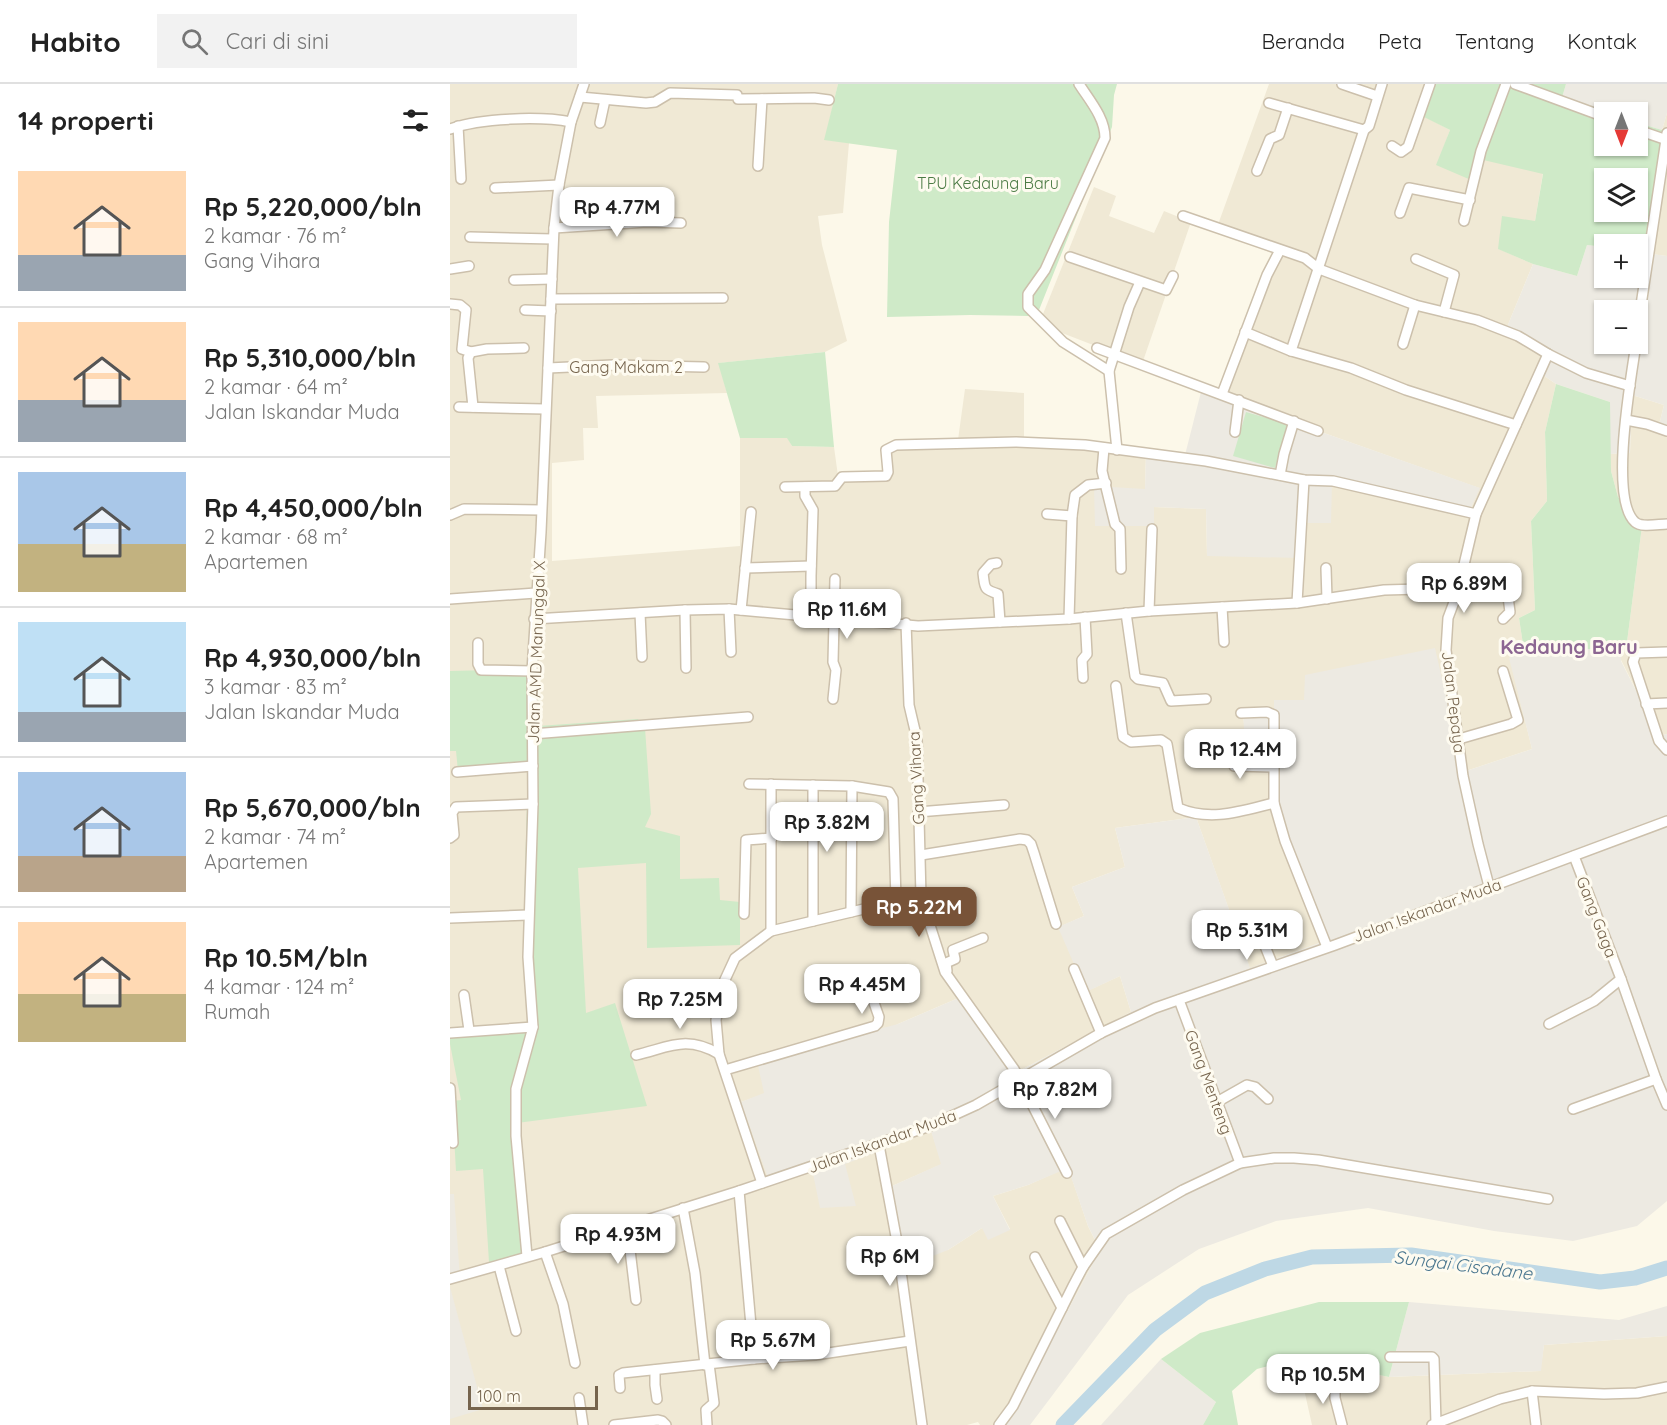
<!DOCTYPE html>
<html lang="id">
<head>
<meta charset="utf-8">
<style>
	:root { --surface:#fff; --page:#f2f2f2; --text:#222; --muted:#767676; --line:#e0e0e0; --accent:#785338 }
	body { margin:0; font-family:Quicksand,sans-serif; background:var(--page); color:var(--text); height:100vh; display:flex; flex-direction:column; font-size:22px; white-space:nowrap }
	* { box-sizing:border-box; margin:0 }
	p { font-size:20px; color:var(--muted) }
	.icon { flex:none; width:33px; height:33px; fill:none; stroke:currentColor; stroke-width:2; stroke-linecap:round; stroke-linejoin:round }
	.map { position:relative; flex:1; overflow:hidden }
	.drawer { display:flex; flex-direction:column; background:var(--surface); width:450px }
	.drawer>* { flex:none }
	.needle { width:39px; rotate:180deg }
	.fabs { position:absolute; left:1144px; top:18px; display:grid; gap:12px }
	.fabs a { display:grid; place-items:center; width:54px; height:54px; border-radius:0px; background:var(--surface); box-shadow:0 2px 4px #0004; font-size:30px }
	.scale { position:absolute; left:18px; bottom:15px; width:130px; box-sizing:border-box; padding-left:6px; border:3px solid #76644d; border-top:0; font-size:16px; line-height:21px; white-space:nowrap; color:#76644d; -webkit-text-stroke:4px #fefbf0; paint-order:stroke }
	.price { position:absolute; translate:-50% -51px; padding:0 14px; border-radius:12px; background:#fff; color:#222; font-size:20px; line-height:39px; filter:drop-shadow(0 2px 3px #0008) }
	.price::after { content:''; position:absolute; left:50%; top:36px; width:18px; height:14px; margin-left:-9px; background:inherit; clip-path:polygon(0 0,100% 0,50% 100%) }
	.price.current { background:var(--accent); color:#fff }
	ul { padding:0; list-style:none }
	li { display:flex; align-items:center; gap:18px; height:150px; padding:0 18px }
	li+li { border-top:2px solid var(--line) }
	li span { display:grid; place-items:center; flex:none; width:168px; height:120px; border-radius:0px; color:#555 }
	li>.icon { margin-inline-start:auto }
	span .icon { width:72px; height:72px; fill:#fffc; stroke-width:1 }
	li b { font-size:26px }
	h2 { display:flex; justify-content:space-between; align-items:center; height:72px; padding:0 18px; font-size:26px }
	header { display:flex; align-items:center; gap:36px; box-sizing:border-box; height:84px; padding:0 30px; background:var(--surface); border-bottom:2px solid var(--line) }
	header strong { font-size:28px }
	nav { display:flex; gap:33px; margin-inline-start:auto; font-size:21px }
	.search { width:420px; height:54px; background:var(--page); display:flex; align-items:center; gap:15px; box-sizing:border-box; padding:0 21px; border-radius:0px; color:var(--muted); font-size:22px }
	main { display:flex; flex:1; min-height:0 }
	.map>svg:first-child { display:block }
	.residential { fill:#f0e9d5 }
	.industrial { fill:#edeae2; fill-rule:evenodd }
	.green { fill:#cfeac8; fill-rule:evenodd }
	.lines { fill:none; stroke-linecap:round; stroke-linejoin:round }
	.river { stroke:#bed8e5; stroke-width:15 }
	.minor-casing { stroke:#ccc0ac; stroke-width:12 }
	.minor { stroke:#fff; stroke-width:9 }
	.labels { text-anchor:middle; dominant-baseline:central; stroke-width:6; stroke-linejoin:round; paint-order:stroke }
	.park-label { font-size:16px; fill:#4c7b45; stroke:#fefbf0 }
	.street-label { font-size:16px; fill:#76644d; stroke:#fefbf0 }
	.water-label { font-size:18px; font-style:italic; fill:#4b778f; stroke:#fefbf0 }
	.quarter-label { font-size:20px; font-weight:bold; fill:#8c6692; stroke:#fefbf0 }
</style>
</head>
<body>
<header>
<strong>Habito</strong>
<div class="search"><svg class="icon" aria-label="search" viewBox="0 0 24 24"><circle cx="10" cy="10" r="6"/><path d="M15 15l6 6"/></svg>Cari di sini</div>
<nav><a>Beranda</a><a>Peta</a><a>Tentang</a><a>Kontak</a></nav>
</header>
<main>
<section class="drawer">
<h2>14 properti<svg class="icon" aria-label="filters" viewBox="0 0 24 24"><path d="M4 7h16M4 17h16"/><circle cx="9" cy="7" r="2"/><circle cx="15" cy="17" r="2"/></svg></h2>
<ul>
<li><span style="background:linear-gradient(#ffd9b3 70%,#9aa5b1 0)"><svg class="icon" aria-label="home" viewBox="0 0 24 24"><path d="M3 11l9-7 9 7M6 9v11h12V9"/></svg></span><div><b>Rp 5,220,000/bln</b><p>2 kamar · 76 m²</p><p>Gang Vihara</p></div></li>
<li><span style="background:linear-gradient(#ffd9b3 65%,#9aa5b1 0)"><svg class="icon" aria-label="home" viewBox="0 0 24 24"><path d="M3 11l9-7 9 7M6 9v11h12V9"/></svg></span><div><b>Rp 5,310,000/bln</b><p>2 kamar · 64 m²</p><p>Jalan Iskandar Muda</p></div></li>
<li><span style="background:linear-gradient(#a9c7e8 60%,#c2b280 0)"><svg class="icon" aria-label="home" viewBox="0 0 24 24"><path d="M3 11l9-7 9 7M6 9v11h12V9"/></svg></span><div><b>Rp 4,450,000/bln</b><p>2 kamar · 68 m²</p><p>Apartemen</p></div></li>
<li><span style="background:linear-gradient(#bfe0f5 75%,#9aa5b1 0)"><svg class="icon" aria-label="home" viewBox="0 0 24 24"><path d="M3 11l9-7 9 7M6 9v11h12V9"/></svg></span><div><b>Rp 4,930,000/bln</b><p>3 kamar · 83 m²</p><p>Jalan Iskandar Muda</p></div></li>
<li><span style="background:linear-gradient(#a9c7e8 70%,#b9a48a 0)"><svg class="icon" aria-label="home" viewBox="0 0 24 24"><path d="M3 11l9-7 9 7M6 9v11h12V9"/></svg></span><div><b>Rp 5,670,000/bln</b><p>2 kamar · 74 m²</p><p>Apartemen</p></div></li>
<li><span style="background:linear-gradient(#ffd9b3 60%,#c2b280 0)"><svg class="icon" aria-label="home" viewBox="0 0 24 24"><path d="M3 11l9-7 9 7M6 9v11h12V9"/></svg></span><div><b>Rp 10.5M/bln</b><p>4 kamar · 124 m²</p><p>Rumah</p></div></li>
</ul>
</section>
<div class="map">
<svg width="1217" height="1341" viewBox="0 0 1217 1341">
	<rect width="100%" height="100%" fill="#fcf8e9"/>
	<g class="residential">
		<polygon points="0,0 388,0 375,55 399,59 393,129 368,132 372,161 397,257 375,268 269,279 277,309 146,312 148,344 133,344 134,376 102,379 102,477 290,462 290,354 338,354 342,362 384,363 388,392 434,390 434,363 507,363 515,305 574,309 574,360 696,366 695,405 704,442 703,423 756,425 757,472 851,439 881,397 1020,426 1029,404 874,349 771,310 824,170 766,146 819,0 985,0 972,31 1000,46 987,81 1028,74 1093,89 1085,137 1049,165 1083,180 1057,243 1105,268 1093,291 1106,300 1095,348 1097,417 1081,437 1085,526 1069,534 1074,567 1060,574 1082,665 1013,688 855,616 824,632 793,631 796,657 827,690 872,858 800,885 746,733 665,744 675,783 622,803 634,832 609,843 637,907 670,892 681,928 567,988 513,912 448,940 314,1010 291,1018 394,1080 481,1046 492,1080 442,1102 498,1166 532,1144 560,1145 543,1112 578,1101 618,1083 638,1142 650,1166 610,1241 557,1329 545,1341 530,1341 528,1338 517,1341 0,1341"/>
		<polygon points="1217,29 1217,172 1200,170 1212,46"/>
		<polygon points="644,103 666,112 659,132 704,149 714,127 741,138 692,280 589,240"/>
		<polygon points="1182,311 1214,321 1208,345 1217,347 1217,650 1209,652 1171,576 1171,564 1177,558 1192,442 1168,413 1161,387 1160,370 1180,369"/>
		<polygon points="1217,1252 1217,1341 862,1341 847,1274 939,1293 1090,1287 1094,1261"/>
	</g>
	<g class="industrial">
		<polygon points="1116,0 1217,0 1217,29 1212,46 1188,39 1188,28 1155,28 1111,17"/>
		<path d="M1137,161L1155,163V194H1188V168L1217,172V347L1208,345L1214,321L1182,311L1180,369L1160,370V318L1106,300L1093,291L1105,268L1057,243L1083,180L1127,192ZM1155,226H1188V260H1155Z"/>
		<polygon points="752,304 771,310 874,349 1030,404 1020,426 882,398 881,439 851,439 850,474 757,472 756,425 704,423 704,442 645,442 644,402 695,405 696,366 735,371"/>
		<polygon points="985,564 1013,688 1082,665 1059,574 1074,567 1171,564 1171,577 1209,652 1217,650 1217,1117 1187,1142 1123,1157 1044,1147 918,1124 826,1137 749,1165 678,1211 580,1341 545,1341 557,1329 610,1241 650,1166 638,1142 618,1084 578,1101 543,1112 560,1146 538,1156 532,1144 498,1166 457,1182 442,1102 491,1080 481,1047 395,1080 406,1122 370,1124 361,1080 318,1094 291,1018 314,1009 307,977 448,940 513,912 567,988 681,928 670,892 636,908 608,843 634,832 622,803 675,783 665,744 746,733 800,884 872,858 826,720 827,690 797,687 793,630 824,631 824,616 854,616 855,591"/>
		<polygon points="0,1110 4,1110 10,1194 0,1200"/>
		<polygon points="0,1203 33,1325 0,1335"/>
		<polygon points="959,1218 1169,1236 1217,1222 1217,1252 1094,1261 1091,1287 939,1293"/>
		<polygon points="711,1275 766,1318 753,1341 651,1341"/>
	</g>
	<g class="green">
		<polygon points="388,0 667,0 664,11 662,43 589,226 578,232 520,231 437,233 439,138 447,66 374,56"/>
		<path d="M985,0H1116L1111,17L1155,29V62H1188V39L1212,46L1200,170L1188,168V160H1155V163L1137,161L1127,192L1083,180L1048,165L1052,132L1085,137L1093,90L1029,75L1021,96L986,81L1000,46L972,32ZM1155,94H1188V128H1155Z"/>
		<polygon points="375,268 384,363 342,362 337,354 290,354 268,279"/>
		<polygon points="1106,300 1160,318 1161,387 1168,413 1192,442 1177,558 1171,564 1074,567 1069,534 1085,526 1081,437 1097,417 1095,348"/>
		<polygon points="796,328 838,340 825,384 783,372"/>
		<polygon points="79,585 90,597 88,642 188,635 195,644 201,730 195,743 230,752 230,795 269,794 270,816 290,818 290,861 197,864 196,779 128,784 136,929 165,919 197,1022 67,1039 77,1168 39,1178 33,1085 6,1087 2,1017 11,1016 0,960 0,950 78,943 78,900 73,862 78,682 8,687 6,667 0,667 0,587"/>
		<polygon points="869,1218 959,1218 939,1293 847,1274 807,1285 782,1307 788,1341 753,1341 766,1318 711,1275 750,1249"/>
	</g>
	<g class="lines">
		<polyline class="river" points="613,1341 705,1246 755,1209 815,1185 862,1173 961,1171 1150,1198 1185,1194 1217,1184"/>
		<g class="minor-casing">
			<g id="minor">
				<path d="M629,0C640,17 655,34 655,54L595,186L578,210V223L613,258L659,287"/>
				<polyline points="892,0 927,12"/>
				<polyline points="1065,0 1155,33"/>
				<polyline points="130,13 196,19 205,18 220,9 287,11 288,15 364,14 379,16"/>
				<polyline points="819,19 914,46 919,42 932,0"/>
				<polyline points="150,39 155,16"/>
				<polyline points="8,42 11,95"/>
				<path d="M0,45C30,34 90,32 121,38"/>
				<polyline points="914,46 841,267 901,284 956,306 1066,341"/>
				<polyline points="1188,46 1217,56"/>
				<polyline points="942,62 951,68 958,63 980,0"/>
				<polyline points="308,82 312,15"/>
				<polyline points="807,87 820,55 829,51 838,24"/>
				<polyline points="45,104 109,101"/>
				<polyline points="950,129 959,104 1020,116"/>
				<polyline points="733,132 855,174 869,185 965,221 1027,236 1068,252 1098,270 1136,289 1180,302"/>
				<polyline points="1014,137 1031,67 1056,0"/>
				<polyline points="104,144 197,138 231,139"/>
				<polyline points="20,153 103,155"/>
				<polyline points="620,173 716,206 723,192"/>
				<polyline points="966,175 1004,191 994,228"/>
				<polyline points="0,185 19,182"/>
				<polyline points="64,196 102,195"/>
				<polyline points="101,215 273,214"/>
				<polyline points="0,220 10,221 16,226 12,265 21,268"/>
				<polyline points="75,226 101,227"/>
				<polyline points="1188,241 1217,49"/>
				<polyline points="795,248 841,267"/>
				<polyline points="953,260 965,221"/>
				<path d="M1186,260C1181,294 1159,415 1185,438C1191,444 1209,440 1217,440"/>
				<polyline points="647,264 868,347"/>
				<polyline points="98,284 163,281 254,283"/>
				<polyline points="772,310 817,191 830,166"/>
				<polyline points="9,323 95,325"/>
				<polyline points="23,323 18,274 21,268 37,265 74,264"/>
				<polyline points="1176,336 1197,340 1217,347"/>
				<polyline points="785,348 789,316"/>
				<polyline points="654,364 652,387 665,440 670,445 671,485"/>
				<polyline points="667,366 659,287 679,223 690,198"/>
				<polyline points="830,391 834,370 844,337"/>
				<polyline points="335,403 385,402 392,393 436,392 438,388 436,366 446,361 566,358 635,361 756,377 854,396 883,397 1026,430"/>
				<polyline points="355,403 355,412 363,426 361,492 361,533"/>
				<polyline points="597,430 622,432"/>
				<polyline points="0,431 14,425 91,426"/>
				<path d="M547,479L541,480L533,489C535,504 533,505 548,510L550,538"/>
				<polyline points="295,484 361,482"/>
				<polyline points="876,484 877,515"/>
				<polyline points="1007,510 1054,496 1056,498 1060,528 1053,535"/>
				<polyline points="0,515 86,509"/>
				<polyline points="847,519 854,396"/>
				<polyline points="772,523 774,558"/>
				<polyline points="279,525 281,568"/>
				<polyline points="235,526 236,584"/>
				<polyline points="291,526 301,428"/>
				<polyline points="699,527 702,445"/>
				<polyline points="190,529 192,573"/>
				<polyline points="676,529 685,592 688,595 713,599 721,617 756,615"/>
				<polyline points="84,535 235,526 279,525 468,542 619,535 699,527 847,519 934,506 1007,504"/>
				<polyline points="619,535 622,432 625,411 638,401 656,399"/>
				<polyline points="456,539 459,621 467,655 471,813 495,888 564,985 617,1089"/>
				<polyline points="28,559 28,580 31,586 82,587"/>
				<polyline points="1217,568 1186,569 1183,578 1209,657 1217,666"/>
				<polyline points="633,594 632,576 637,570 635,533"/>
				<path d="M666,602L673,653L681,658L711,656L717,660L728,724C761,738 791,727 824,719"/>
				<polyline points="383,615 386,586 383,578 385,495"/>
				<polyline points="1196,620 1217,619"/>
				<polyline points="791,629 817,628 824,631 824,719 835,757 877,863"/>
				<polyline points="82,650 298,633"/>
				<polyline points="1009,655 1061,640 1068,636 1053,587"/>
				<polyline points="774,662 781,662 784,666 784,682 823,683"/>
				<polyline points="7,688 83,682"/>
				<polyline points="299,700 402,702 439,708 443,715 446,816"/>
				<polyline points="468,728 554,721"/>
				<polyline points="0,754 4,751 2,729 6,723 83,720"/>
				<polyline points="471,771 570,755 577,756 581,760 584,769 606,840"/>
				<polyline points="1124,772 1171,895 1206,995 1217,1021"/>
				<polyline points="1039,802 1028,760 1013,692 996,566 998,534 1007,510 1026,430 1098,270"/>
				<polyline points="401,828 402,702"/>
				<polyline points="294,830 296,756 322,754"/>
				<polyline points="0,834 78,831"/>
				<polyline points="363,837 363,701"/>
				<polyline points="805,837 823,882"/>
				<polyline points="321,847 321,700"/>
				<polyline points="624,885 651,949"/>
				<polyline points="497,887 496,879 505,875 503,866 533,854"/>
				<polyline points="14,911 19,946"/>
				<polyline points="729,916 790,1079"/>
				<polyline points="1099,940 1144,917 1171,895"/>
				<polyline points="0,949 83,943"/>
				<path d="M186,971C220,963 236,951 269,970"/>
				<polyline points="275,986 425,942 428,939 429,933 415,893"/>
				<polyline points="0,1004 3,1059"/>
				<polyline points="767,1018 797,1001 805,1003 818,1015"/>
				<polyline points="1123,1025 1206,995"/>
				<polyline points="429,1061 447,1158 472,1341"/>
				<polyline points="312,1099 269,970 266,936 273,900 285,874 321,847 456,815"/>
				<polyline points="289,1107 304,1275"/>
				<polyline points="233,1124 245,1189 255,1281"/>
				<polyline points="610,1137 633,1183"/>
				<polyline points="177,1141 186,1216"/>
				<polyline points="95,1168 113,1220 125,1279"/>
				<polyline points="77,1172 66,1052 66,1005 83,943 78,873 83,720 82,587 91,448 104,144 109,101 121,38 134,0"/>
				<polyline points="585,1173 612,1224"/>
				<polyline points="49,1182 66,1247"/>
				<polyline points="0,1195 95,1168 289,1107 480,1042 526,1021 651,949 705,924 885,861 1217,737"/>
				<polyline points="940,1273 982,1273 984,1275 986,1339"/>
				<polyline points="205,1286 205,1301 207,1315"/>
				<polyline points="885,1299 885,1314 892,1341"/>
				<polyline points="170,1304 169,1291 173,1289 304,1275 365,1271 460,1257"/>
				<polyline points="1082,1307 1086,1341"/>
				<polyline points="129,1314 133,1341"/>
				<polyline points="164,1341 208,1336 212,1337 216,1341"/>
				<polyline points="257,1341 256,1326 264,1319 259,1280"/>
				<polyline points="549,1341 563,1322 623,1202 633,1183 656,1150 733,1106 790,1079 824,1074 844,1074 868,1076 1098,1115"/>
				<polyline points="982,1341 1050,1315 1082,1307 1154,1310 1187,1309 1217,1303"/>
			</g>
		</g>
		<use href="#minor" class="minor"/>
	</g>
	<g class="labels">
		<g class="park-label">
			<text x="538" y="99">TPU Kedaung Baru</text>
		</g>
		<g class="street-label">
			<text x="176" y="283">Gang Makam 2</text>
			<text transform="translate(86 568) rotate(-88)">Jalan AMD Manunggal X</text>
			<text transform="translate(1004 618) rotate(83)">Jalan Pepaya</text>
			<text transform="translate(466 694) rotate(-93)">Gang Vihara</text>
			<text transform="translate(977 826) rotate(-20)">Jalan Iskandar Muda</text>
			<text transform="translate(1147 833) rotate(69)">Gang Gaga</text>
			<text transform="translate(759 998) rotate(70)">Gang Menteng</text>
			<text transform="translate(432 1057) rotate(-20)">Jalan Iskandar Muda</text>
		</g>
		<g class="water-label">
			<text transform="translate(1013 1181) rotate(7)">Sungai Cisadane</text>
		</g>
		<g class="quarter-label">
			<text x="1119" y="562">Kedaung Baru</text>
		</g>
	</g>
</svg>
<div class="fabs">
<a><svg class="needle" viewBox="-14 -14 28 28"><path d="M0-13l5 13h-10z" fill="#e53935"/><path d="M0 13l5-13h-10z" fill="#767676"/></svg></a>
<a><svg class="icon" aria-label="layers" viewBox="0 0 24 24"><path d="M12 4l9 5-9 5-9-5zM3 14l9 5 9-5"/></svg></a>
<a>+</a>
<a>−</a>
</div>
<div class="scale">100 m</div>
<b class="price" style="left:167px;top:154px">Rp 4.77M</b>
<b class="price" style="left:1014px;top:530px">Rp 6.89M</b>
<b class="price" style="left:397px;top:556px">Rp 11.6M</b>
<b class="price" style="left:790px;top:696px">Rp 12.4M</b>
<b class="price" style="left:377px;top:769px">Rp 3.82M</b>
<b class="price current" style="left:469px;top:854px">Rp 5.22M</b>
<b class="price" style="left:797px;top:877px">Rp 5.31M</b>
<b class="price" style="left:412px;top:931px">Rp 4.45M</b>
<b class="price" style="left:230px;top:946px">Rp 7.25M</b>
<b class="price" style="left:605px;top:1036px">Rp 7.82M</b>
<b class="price" style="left:168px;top:1181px">Rp 4.93M</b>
<b class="price" style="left:440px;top:1203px">Rp 6M</b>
<b class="price" style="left:323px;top:1287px">Rp 5.67M</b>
<b class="price" style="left:873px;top:1321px">Rp 10.5M</b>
</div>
</main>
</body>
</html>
